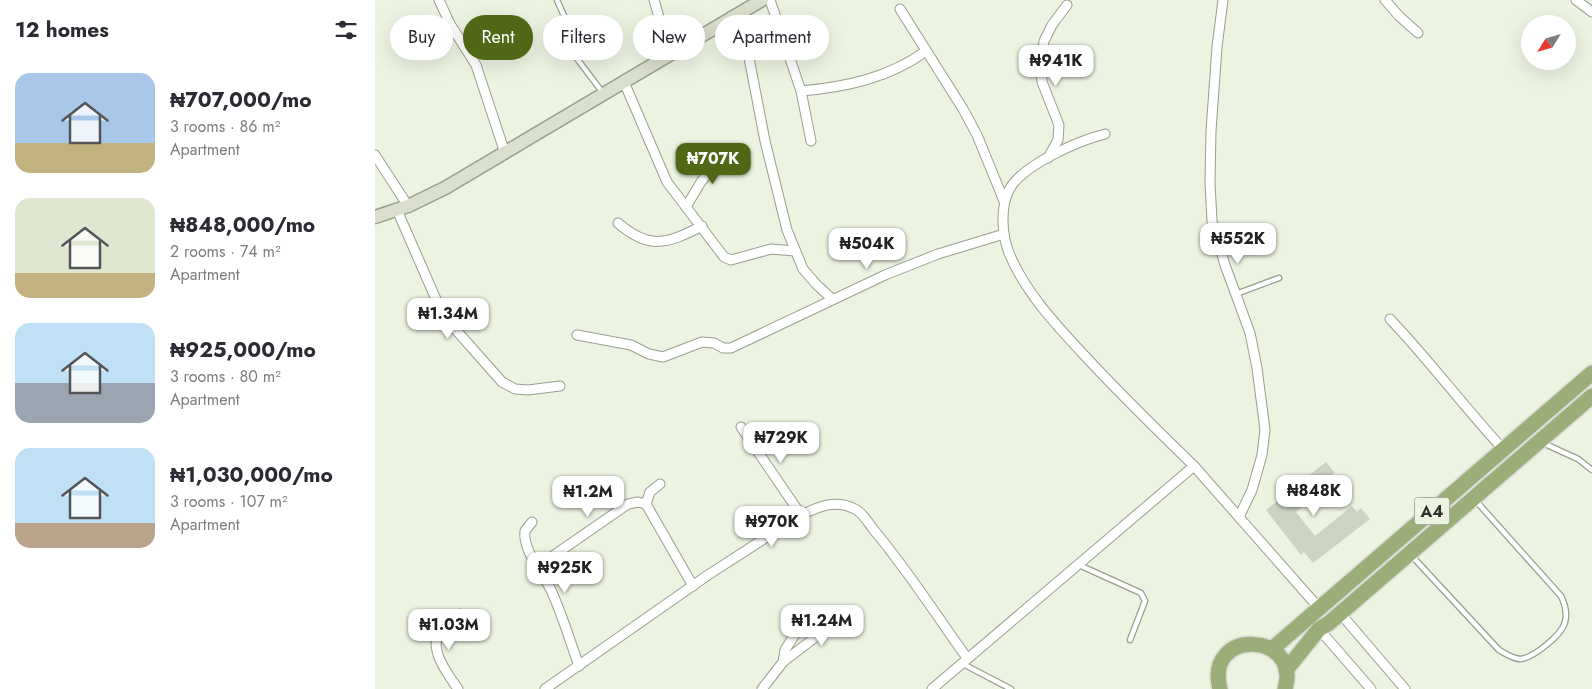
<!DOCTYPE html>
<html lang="en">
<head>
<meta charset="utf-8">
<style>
	:root { --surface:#fff; --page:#f7f7f7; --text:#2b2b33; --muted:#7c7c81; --accent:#506716 }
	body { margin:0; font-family:Jost,sans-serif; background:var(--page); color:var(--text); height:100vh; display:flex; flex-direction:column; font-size:19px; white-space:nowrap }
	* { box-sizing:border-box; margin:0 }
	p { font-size:16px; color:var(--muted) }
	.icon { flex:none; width:28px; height:28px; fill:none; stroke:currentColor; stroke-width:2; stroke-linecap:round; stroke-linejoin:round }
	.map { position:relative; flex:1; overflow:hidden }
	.drawer { display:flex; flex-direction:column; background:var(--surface); width:375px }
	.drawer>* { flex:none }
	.banner { position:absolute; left:15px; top:15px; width:475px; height:45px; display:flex; gap:10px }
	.needle { width:32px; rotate:233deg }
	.controls { position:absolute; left:1146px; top:15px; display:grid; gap:10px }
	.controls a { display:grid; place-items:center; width:55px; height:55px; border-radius:50%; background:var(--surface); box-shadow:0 5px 20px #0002; font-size:25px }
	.price { position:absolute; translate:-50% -42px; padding:0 11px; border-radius:10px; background:#fff; color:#222; font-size:16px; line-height:32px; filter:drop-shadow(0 1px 2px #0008) }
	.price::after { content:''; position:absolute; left:50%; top:30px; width:15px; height:11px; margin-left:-8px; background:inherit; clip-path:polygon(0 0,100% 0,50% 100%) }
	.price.active { background:var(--accent); color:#fff }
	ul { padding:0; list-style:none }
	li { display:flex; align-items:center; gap:15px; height:125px; padding:0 15px }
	li span { display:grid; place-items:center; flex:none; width:140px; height:100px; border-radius:15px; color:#555 }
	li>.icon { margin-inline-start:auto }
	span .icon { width:60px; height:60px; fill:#fffc; stroke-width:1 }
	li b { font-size:21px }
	h2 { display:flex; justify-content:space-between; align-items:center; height:60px; padding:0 15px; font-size:21px }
	.pill { padding:0 18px; border-radius:22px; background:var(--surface); box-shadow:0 5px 20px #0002; font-size:18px; line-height:45px }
	.pill.active { background:var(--accent); color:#fff }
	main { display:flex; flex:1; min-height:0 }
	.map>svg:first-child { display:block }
	.building { fill:#ccd3c1 }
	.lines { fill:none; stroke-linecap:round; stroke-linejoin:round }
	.service-casing { stroke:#989f8e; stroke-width:7 }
	.minor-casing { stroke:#989f8e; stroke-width:11 }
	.secondary-casing { stroke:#989f8e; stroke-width:15 }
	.trunk-casing { stroke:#dadad9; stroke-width:18 }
	.service { stroke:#fff; stroke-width:4.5 }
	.minor { stroke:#fff; stroke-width:9 }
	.secondary { stroke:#dae0cc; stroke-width:12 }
	.trunk { stroke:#9bae78; stroke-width:15 }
	.labels { text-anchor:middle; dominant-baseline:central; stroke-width:4.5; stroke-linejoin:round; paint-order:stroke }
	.shield { fill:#ecf3e0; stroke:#686d62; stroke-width:1 }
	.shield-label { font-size:16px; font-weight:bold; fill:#30332c }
</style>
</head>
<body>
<main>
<section class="drawer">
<h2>12 homes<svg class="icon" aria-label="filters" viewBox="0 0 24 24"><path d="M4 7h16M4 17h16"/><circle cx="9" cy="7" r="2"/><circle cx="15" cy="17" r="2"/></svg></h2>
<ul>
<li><span style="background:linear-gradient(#a9c7e8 70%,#c2b280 0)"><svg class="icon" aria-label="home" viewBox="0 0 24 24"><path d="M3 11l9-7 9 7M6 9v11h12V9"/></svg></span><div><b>₦707,000/mo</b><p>3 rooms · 86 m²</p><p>Apartment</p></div></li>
<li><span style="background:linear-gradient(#dfe7d0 75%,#c2b280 0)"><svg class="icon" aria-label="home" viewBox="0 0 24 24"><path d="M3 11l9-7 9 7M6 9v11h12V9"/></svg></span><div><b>₦848,000/mo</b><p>2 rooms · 74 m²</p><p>Apartment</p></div></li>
<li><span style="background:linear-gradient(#bfe0f5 60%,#9aa5b1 0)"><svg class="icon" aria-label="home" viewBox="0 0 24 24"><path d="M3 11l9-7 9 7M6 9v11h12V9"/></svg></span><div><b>₦925,000/mo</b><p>3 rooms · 80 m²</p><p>Apartment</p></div></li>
<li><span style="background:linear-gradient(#bfe0f5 75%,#b9a48a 0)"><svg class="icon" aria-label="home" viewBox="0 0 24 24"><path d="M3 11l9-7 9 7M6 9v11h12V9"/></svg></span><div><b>₦1,030,000/mo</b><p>3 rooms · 107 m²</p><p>Apartment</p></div></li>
</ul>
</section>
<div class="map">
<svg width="1217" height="689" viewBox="0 0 1217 689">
	<rect width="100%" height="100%" fill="#ecf3e0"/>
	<polygon class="building" points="951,462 960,473 954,477 958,482 921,512 940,536 977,506 982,512 986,508 995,519 938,563 929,552 926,555 891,510"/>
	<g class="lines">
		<g class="service-casing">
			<g id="service">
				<polyline points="182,0 193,25 200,56 228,93"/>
				<polyline points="861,294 904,278"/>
				<polyline points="1168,443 1203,459 1217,470"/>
				<path d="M1036,555L1124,650C1131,654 1138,659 1146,659C1159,657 1187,635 1190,622C1192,614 1190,604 1186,596L1101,501"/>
				<polyline points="704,565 766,593 770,601 755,640"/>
				<polyline points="588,664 636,689"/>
			</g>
		</g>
		<g class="minor-casing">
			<g id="minor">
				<polyline points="64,0 75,24 101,65 130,153"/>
				<polyline points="279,0 295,55"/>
				<polyline points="395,0 426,91 436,141"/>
				<polyline points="848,0 842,47 836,131 835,183 837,221 850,265 875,333 882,368 890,430 887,455 877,490 864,517"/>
				<polyline points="1010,0 1024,16 1043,33"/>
				<polyline points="1201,0 1217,12"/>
				<polyline points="525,9 588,109 602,135 629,201"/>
				<polyline points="374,58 390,141 412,230 428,269 441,284 457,299"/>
				<polyline points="249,82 292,182 349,257 356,260 396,249 420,251"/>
				<path d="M426,91C471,87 514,78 551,51"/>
				<path d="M730,134C703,141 647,165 634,190C625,208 627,235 634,253C650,292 681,325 710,356C745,394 782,430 819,466"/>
				<polyline points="0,155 33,206"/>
				<polyline points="673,158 683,140 684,125 667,82 666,69 669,41 677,25 692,5"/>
				<polyline points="311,207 326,182 349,153"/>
				<polyline points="22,210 67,313 73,321 127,382 140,389 153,390 185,386"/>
				<path d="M243,223C274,250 292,244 327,226"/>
				<path d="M1015,319C1055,361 1089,407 1128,449"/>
				<polyline points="202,335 256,345 274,354 288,357 327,342 339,343 348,348 356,348 510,275 563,254 629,234"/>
				<polyline points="366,427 426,515"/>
				<polyline points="285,484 275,492 271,504 318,586"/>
				<path d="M157,522L150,531C147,549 168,574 176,590C187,614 195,641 204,666"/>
				<polyline points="162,567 253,504 263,502 271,504"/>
				<polyline points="965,613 1030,689"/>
				<polyline points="944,629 996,689"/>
				<polyline points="408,662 472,613"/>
				<path d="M83,689C75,677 55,652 63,636C67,628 77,621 85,614"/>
				<path d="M170,689L333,575L426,515C445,506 461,499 480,509C487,512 493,522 498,529C532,569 561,615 592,658"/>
				<polyline points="387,689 408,662 410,650 422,631"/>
				<polyline points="557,689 819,466 944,608"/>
			</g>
		</g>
		<g class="secondary-casing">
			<polyline id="secondary" points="0,217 33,206 70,188 387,0"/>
		</g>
		<g class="trunk-casing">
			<g id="trunk">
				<polyline points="897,649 1217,373"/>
				<polyline points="911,670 944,629 954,623 1217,396"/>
				<path d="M845,689C829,627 927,632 910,689"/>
			</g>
		</g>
		<use href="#service" class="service"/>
		<use href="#minor" class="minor"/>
		<use href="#secondary" class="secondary"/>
		<use href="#trunk" class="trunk"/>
	</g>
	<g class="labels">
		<rect class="shield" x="1039.5" y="497.5" width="35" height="27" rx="4"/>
		<g class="shield-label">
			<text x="1057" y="511">A4</text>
		</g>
	</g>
</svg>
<div class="controls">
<a><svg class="needle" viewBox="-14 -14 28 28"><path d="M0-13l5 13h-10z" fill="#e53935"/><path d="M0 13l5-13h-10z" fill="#7c7c81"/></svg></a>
</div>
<b class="price" style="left:681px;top:87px">₦941K</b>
<b class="price active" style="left:338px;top:185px">₦707K</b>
<b class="price" style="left:863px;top:265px">₦552K</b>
<b class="price" style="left:492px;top:270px">₦504K</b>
<b class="price" style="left:73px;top:340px">₦1.34M</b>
<b class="price" style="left:406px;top:464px">₦729K</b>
<b class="price" style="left:939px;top:517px">₦848K</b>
<b class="price" style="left:213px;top:518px">₦1.2M</b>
<b class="price" style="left:397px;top:548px">₦970K</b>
<b class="price" style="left:190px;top:594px">₦925K</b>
<b class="price" style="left:447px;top:647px">₦1.24M</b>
<b class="price" style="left:74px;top:651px">₦1.03M</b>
<div class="banner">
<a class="pill">Buy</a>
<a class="pill active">Rent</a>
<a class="pill">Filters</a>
<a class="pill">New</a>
<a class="pill">Apartment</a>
</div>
</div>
</main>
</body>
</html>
